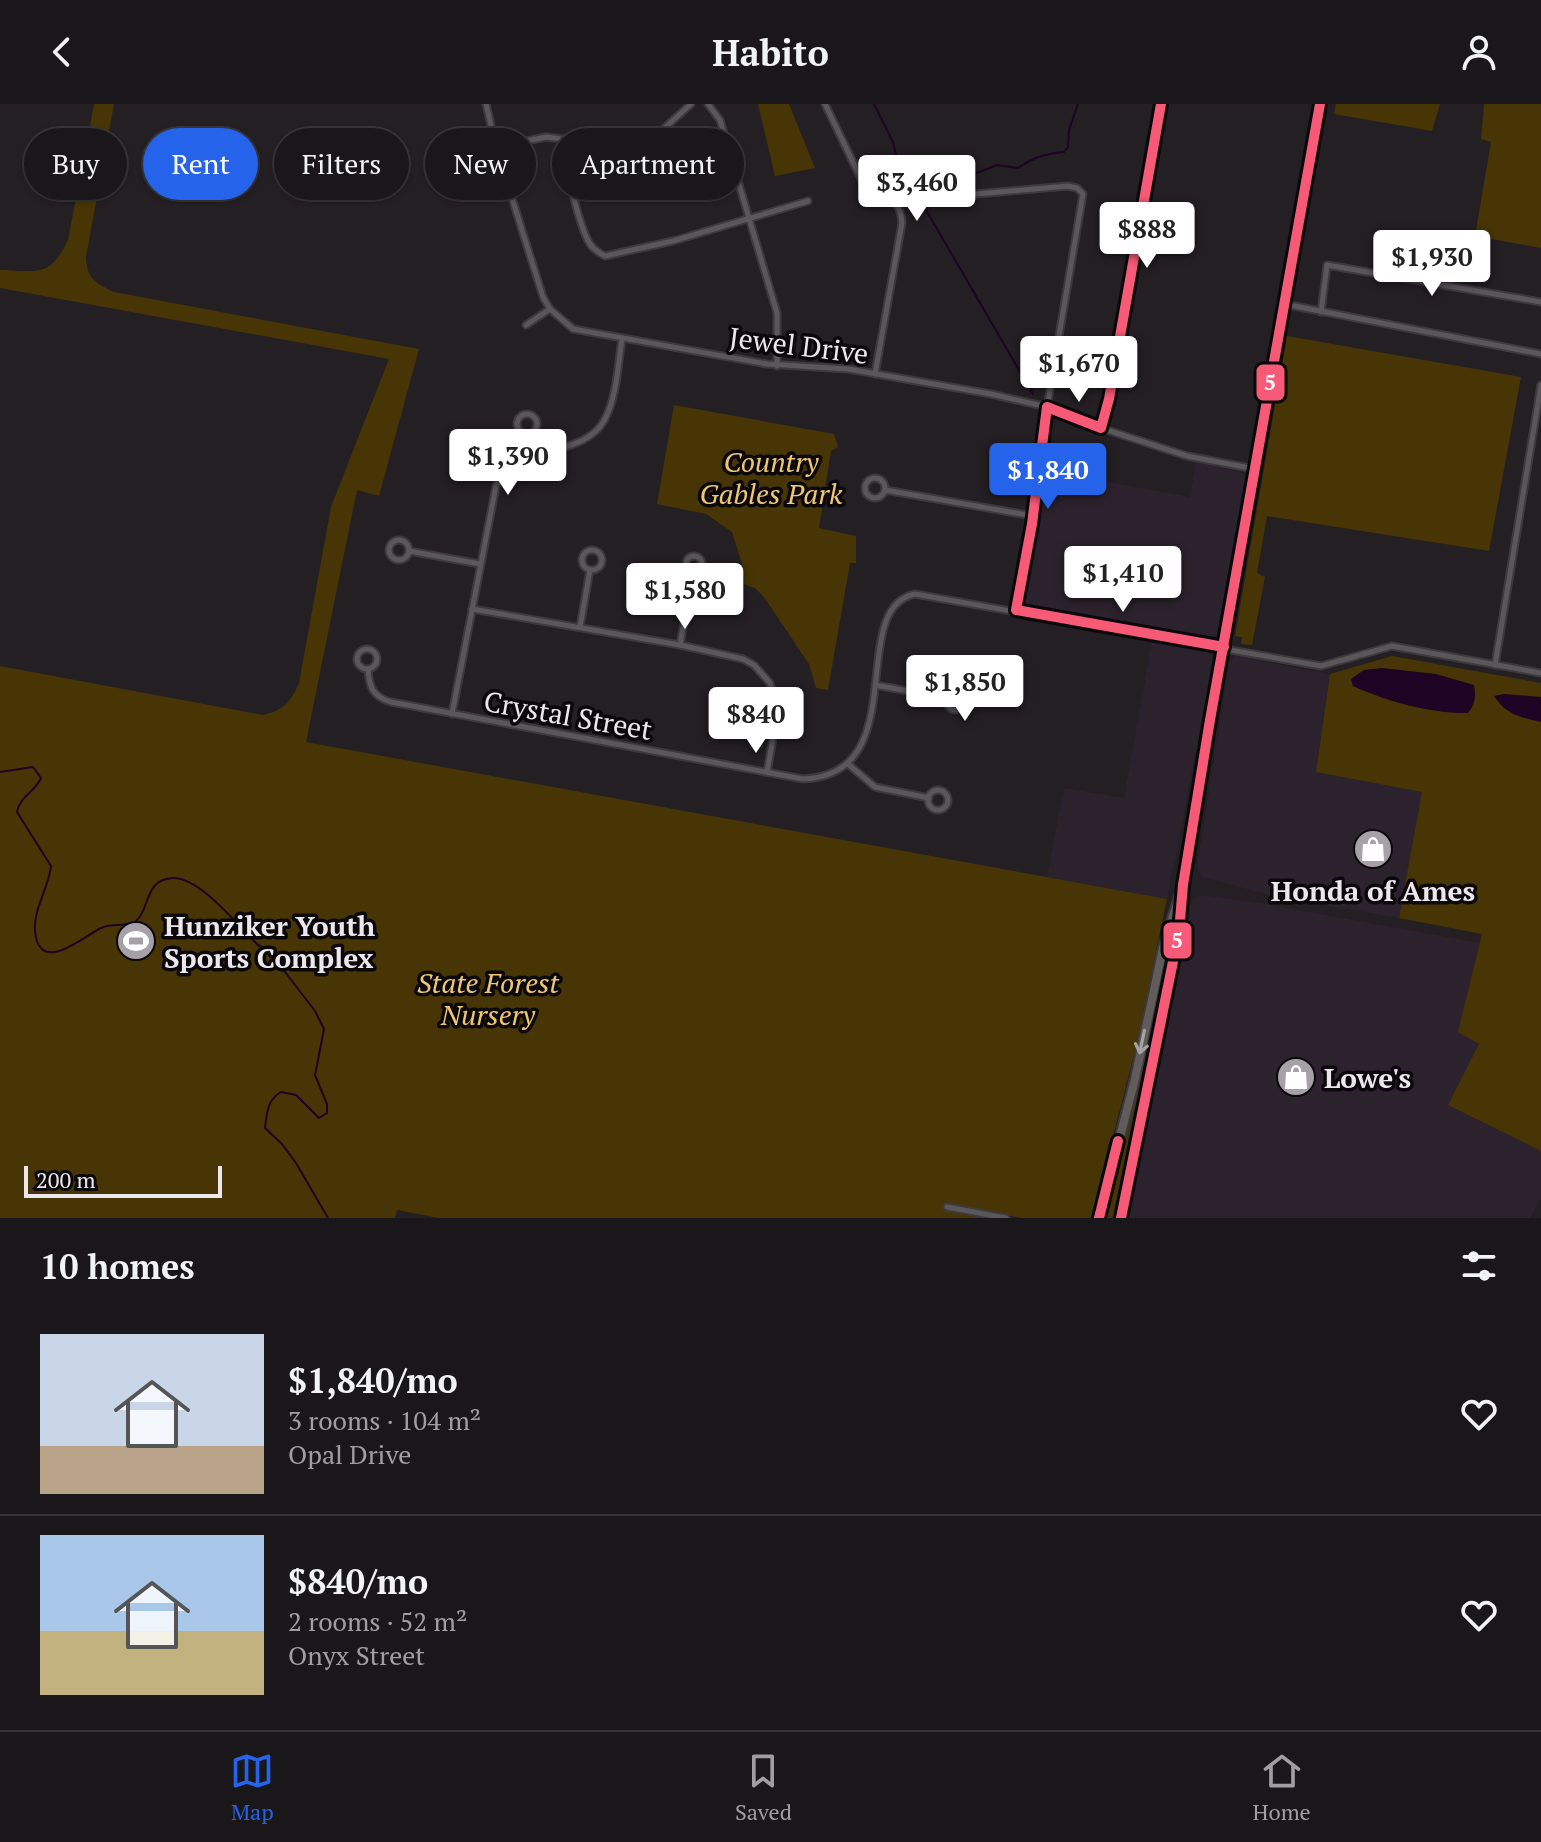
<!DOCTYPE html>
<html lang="en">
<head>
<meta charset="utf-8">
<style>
	:root { --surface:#1a171a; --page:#272427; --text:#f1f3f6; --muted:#9f9fa2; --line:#383639; --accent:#2563eb }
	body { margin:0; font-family:"PT Serif",serif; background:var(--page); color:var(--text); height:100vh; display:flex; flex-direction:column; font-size:30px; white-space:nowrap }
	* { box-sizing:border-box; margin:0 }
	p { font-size:26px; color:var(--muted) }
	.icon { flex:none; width:44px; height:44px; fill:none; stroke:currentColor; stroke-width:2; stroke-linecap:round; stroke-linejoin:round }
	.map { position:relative; height:1114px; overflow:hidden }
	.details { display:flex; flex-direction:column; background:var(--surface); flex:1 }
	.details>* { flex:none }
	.hud { position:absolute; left:24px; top:24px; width:800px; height:72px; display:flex; gap:16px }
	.scale { position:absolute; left:24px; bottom:20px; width:198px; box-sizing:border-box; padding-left:8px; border:4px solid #ece7ed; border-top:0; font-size:22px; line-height:28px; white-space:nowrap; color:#ece7ed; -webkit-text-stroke:6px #0b080c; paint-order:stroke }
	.price { position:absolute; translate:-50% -68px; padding:0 18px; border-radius:8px; background:#fff; color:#222; font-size:26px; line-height:52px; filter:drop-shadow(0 2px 4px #0008) }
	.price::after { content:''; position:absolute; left:50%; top:48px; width:24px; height:18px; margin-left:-12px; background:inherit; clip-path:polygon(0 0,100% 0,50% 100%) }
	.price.current { background:var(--accent); color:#fff }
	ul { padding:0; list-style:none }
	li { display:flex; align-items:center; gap:24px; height:200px; padding:0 40px }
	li+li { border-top:2px solid var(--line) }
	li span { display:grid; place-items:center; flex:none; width:224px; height:160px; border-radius:0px; color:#555 }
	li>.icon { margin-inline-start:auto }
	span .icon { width:96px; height:96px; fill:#fffc; stroke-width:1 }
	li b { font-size:34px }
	h2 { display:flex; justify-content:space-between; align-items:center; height:96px; padding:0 40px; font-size:34px }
	.tag { padding:0 28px; border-radius:36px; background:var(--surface); box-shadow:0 2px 6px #0004,0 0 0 2px var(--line); font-size:28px; line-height:72px }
	.tag.current { background:var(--accent); color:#fff }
	header { display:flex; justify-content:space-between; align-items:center; height:104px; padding:0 40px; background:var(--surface); font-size:36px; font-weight:600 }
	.tab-bar { display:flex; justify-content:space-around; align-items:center; height:112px; border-top:2px solid var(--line); background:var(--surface); font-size:22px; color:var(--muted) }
	.tab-bar a { display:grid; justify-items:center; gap:4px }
	.tab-bar .current { color:var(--accent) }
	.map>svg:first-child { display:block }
	.built { fill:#2c222d }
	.green { fill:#483505 }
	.water { fill:#1e0324 }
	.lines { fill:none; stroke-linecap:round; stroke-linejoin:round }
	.stream { stroke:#1e0324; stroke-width:2 }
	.minor-casing { stroke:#3d393d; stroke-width:9 }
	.primary-casing { stroke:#3d393d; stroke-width:12 }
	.minor { stroke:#5a575a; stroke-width:5 }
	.primary { stroke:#615b59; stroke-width:8 }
	.bus-1-casing { stroke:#0b080c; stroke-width:16 }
	.bus-1 { stroke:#f75a77; stroke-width:10 }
	.oneway { stroke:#a6a1a3 }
	.labels { text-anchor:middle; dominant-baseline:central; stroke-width:7; stroke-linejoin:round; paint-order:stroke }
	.street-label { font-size:28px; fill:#ece7ed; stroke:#0b080c }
	.park-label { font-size:28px; font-style:italic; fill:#eec571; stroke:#0b080c }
	.poi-label { font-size:28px; font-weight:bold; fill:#ece7ed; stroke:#0b080c; text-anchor:start }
	.line-badge { stroke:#0b080c; stroke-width:3 }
	.badge-label { font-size:22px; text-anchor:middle; font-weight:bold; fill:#fff }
</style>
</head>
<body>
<header><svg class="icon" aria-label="back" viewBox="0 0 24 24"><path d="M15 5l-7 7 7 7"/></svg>Habito<svg class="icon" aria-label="person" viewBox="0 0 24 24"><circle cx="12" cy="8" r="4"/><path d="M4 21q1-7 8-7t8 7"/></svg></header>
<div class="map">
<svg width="1541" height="1114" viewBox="0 0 1541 1114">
	<rect width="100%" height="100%" fill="#231f23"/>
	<g class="built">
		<polygon points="1196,358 1240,368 1246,372 1217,531 1207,534 1027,502 1024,495 1038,418 1043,366 1190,393"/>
		<polygon points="1152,537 1207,546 1214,555 1167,795 1047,773 1064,684 1124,694"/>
		<polygon points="1235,552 1330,570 1316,668 1423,688 1399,814 1269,791 1203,773 1198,766 1198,756 1229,560"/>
		<polygon points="1203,791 1265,800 1480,839 1459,928 1479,940 1449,1001 1541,1047 1541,1093 1530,1114 1127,1114 1159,947 1190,802 1193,795"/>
	</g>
	<g class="green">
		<path d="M94,0H114L86,153C87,175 95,179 114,188L419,245L379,392L357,386L306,638L1167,795L1136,943L1092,1114H1022L981,1106L979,1114H439L397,1106L395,1114H0V562L263,611C284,606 290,599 299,579L331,403L389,255L0,184V166C38,167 50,174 68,136Z"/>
		<polygon points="758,0 789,0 815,64 775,72"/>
		<polygon points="1336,0 1440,0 1432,27 1334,10"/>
		<polygon points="1484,0 1541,0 1541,144 1475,132 1491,38 1481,35"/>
		<polygon points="1287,232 1521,273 1489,447 1267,412 1257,469 1265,473 1252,541 1241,540 1242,533 1235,532"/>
		<polygon points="674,301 834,330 838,343 831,347 819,424 856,432 856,459 850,459 828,586 816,584 809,560 764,493 755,484 740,479 743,463 732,428 706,410 657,400"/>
		<polygon points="1392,552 1541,579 1541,1047 1448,1001 1479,940 1458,928 1482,830 1399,814 1422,688 1316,668 1330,570"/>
		<polygon points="1141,970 1144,971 1116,1114 1105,1114"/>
	</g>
	<g class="water">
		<path d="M1382,564L1436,570L1474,581C1476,591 1475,601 1468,609C1432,610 1385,597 1353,582L1351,575L1364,566Z"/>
		<path d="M1504,590L1541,593V618C1522,614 1505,610 1494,592Z"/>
	</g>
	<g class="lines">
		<g class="stream">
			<polyline points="874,0 893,38 897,56 1033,290"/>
			<path d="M899,60C911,66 920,66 932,72L950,67L964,74L997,61L1018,64C1032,54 1047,49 1064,48L1068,43L1069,26L1078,0"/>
			<path d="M0,668L33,663L41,674C35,688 20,692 17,708L51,762C49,783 33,806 35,827C39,872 83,833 101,824C112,818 126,824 136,817C150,806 144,775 173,774C200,773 239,823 258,841L269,847L315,907L324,925L315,971L327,1000V1009L319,1014L296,991L281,988C267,996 267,1009 265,1024L282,1040L296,1059L328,1114"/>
		</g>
		<g class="minor-casing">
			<g id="minor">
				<polyline points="486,0 496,43 543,193 550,205 573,225 767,260 848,265 991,290 1047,303 1101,324 1187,352 1255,365"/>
				<polyline points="708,0 720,16 777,209 777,262"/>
				<path d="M825,0L864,81C882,96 900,90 902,119L875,270"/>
				<path d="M564,35C562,53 580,125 590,140C594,146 599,149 605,152L673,137L808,97"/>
				<polyline points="496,43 546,33 601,40 624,40 659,29 691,0"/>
				<polyline points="976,90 1068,82 1077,84 1083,90 1047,303 1032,420 1016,506"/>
				<polyline points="1284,200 1541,250"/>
				<polyline points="1321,208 1327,161 1541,198"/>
				<polyline points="526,221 550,205"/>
				<circle cx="527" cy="320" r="10"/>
				<polyline points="1101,324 1109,295 1161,0"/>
				<polyline points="531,329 538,351"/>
				<circle cx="875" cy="384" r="10"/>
				<polyline points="885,386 1033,412"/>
				<circle cx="399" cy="446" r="10"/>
				<circle cx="592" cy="456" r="10"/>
				<polyline points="409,447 480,460"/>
				<circle cx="694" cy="460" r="8"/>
				<polyline points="472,505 680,541 743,555 754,561 770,579 777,600 777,612 767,668"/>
				<polyline points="580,523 590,466"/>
				<polyline points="680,541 693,468"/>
				<circle cx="367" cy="555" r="10"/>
				<polyline points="1495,561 1541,281"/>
				<path d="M368,565C369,583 373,593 391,598L803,675C915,671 845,504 915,490L1321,562L1392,542L1541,569"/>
				<polyline points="875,581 947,594"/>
				<circle cx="956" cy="596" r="10"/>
				<path d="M452,610L496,382C520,339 584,355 605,315C617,292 618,260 622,235"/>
				<polyline points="848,660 875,683 929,694"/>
				<circle cx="938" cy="696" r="10"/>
				<polyline points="947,1103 1006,1114"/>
			</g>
		</g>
		<g class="primary-casing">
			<g id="primary">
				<polyline points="1099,1114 1135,975 1163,844 1180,790"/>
				<polyline points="1121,1114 1179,828 1183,781 1210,616 1320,0"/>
			</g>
		</g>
		<use href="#minor" class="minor"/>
		<use href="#primary" class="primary"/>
		<g class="bus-1-casing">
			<g id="bus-1">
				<polyline points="1161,0 1109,295 1101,324 1047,303 1032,420 1016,506 1224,543"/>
				<polyline points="1099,1114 1118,1037"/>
				<polyline points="1121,1114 1179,828 1183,781 1210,616 1320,0"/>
			</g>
		</g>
		<use href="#bus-1" class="bus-1"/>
	</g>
	<defs><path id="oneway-shaft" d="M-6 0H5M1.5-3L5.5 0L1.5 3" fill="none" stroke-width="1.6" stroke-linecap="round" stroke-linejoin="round" transform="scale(2)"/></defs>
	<use class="oneway" href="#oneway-shaft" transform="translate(1142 938) rotate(102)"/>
	<defs>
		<g id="shop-disc" transform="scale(2)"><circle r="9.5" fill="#a6a1a6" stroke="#0b080c"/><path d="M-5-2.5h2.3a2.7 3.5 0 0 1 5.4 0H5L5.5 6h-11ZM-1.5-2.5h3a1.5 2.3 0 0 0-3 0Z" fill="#fff"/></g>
		<g id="stadium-disc" transform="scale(2)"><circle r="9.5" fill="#a6a1a6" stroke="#0b080c"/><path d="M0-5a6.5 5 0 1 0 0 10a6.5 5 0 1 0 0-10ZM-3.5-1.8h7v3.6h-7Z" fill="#fff"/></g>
	</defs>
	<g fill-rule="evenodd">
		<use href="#shop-disc" x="1373" y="745"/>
		<use href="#stadium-disc" x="136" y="837"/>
		<use href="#shop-disc" x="1296" y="973"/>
	</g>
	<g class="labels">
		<g class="street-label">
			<text transform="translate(799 241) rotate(7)">Jewel Drive</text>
			<text transform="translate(568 611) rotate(10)">Crystal Street</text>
		</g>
		<g class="park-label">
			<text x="771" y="357">Country<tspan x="771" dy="32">Gables Park</tspan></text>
			<text x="488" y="878">State Forest<tspan x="488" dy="32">Nursery</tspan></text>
		</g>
		<g class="poi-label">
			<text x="1373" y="786" text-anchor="middle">Honda of Ames</text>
			<text x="164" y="821">Hunziker Youth<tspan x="164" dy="32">Sports Complex</tspan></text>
			<text x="1324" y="973">Lowe's</text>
		</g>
	</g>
	<g class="line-badge">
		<rect x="1255" y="259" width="31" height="39" rx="8" fill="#f75a77"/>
		<rect x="1162" y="817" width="31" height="39" rx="8" fill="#f75a77"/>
	</g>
	<g class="badge-label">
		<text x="1270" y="286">5</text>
		<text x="1177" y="844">5</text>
	</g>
</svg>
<div class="scale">200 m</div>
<b class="price" style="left:917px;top:119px">$3,460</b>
<b class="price" style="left:1147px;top:166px">$888</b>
<b class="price" style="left:1432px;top:194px">$1,930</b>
<b class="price" style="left:1079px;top:300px">$1,670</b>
<b class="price" style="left:508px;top:393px">$1,390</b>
<b class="price current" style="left:1048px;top:407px">$1,840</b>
<b class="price" style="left:1123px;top:510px">$1,410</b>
<b class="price" style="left:685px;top:527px">$1,580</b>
<b class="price" style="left:965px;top:619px">$1,850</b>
<b class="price" style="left:756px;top:651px">$840</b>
<div class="hud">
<a class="tag">Buy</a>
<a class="tag current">Rent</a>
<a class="tag">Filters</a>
<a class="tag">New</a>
<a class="tag">Apartment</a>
</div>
</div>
<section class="details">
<h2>10 homes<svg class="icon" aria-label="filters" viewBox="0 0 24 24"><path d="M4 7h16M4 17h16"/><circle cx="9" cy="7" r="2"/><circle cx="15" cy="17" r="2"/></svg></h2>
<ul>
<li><span style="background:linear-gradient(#c9d6e8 70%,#b9a48a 0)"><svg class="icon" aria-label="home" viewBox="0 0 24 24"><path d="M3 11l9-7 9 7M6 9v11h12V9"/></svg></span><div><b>$1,840/mo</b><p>3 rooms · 104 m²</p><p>Opal Drive</p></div><svg class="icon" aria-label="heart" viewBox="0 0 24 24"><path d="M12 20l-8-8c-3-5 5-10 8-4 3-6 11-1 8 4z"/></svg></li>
<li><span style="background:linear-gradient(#a9c7e8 60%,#c2b280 0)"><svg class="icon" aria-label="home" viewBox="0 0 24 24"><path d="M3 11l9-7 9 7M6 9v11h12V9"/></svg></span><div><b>$840/mo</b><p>2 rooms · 52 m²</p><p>Onyx Street</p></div><svg class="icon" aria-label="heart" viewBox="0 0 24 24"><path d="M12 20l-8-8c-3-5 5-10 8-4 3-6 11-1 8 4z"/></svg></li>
</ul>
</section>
<nav class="tab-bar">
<a class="current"><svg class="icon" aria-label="map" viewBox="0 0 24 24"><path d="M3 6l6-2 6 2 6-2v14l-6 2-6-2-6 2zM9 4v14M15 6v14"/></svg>Map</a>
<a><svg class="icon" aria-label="saved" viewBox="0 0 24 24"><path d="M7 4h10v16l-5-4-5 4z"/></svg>Saved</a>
<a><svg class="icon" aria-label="home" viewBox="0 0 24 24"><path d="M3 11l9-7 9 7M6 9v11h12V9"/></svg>Home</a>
</nav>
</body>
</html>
